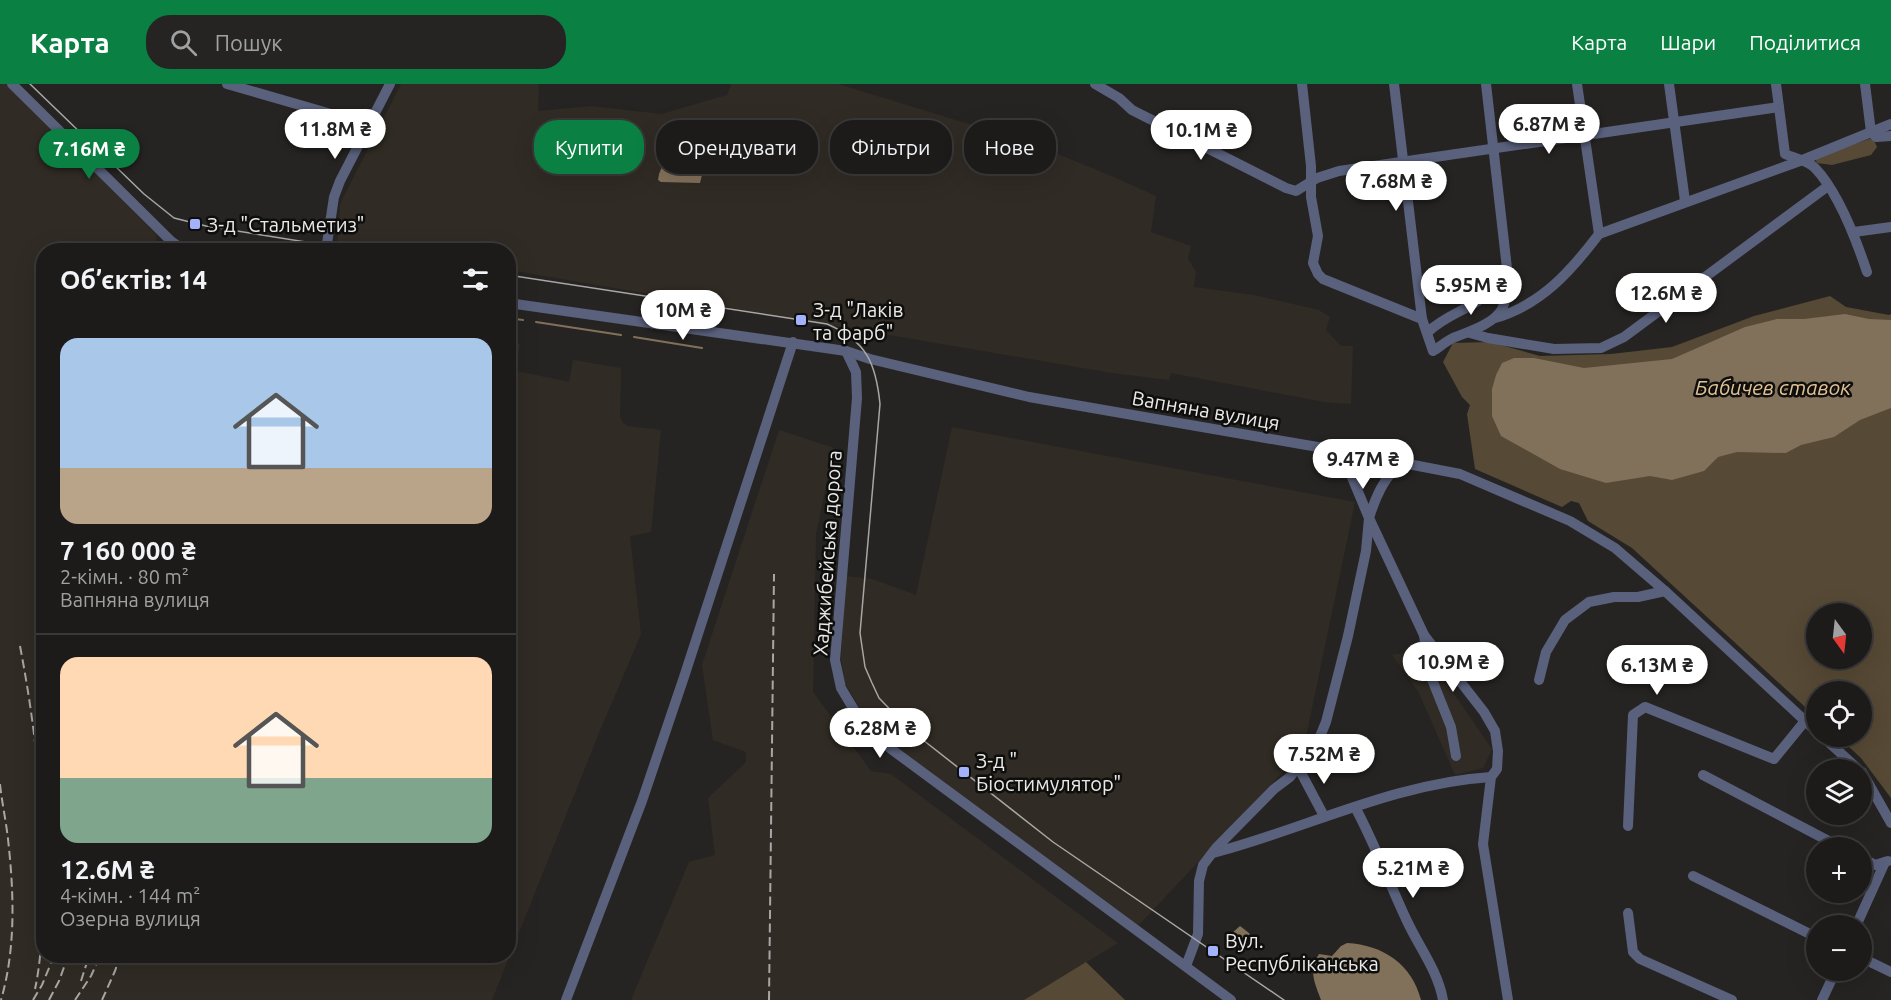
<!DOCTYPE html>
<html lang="uk">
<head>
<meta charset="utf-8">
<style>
	:root { --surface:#1c1b1a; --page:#252423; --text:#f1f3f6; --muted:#a0a1a2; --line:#3a3939; --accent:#0b8043 }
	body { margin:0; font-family:Ubuntu,sans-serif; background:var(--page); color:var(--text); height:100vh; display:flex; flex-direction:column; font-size:22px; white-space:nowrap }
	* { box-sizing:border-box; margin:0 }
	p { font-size:20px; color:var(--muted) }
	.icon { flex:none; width:33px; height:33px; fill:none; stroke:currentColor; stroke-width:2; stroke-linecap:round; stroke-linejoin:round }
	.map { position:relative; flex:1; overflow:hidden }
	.panel { position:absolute; left:36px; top:159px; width:480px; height:720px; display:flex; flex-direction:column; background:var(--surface); border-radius:24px; box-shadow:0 6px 24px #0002,0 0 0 2px var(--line) }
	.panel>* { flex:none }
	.hud { position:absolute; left:534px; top:36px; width:570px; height:54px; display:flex; gap:12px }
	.needle { width:39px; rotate:165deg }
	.controls { position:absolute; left:1806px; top:519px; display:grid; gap:12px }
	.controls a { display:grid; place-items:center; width:66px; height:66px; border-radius:50%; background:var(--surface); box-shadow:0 6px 24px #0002,0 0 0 2px var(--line); font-size:30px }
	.price { position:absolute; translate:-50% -51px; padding:0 14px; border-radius:21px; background:#fff; color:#222; font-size:20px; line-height:39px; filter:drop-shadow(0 2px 3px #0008) }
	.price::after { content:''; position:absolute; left:50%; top:36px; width:18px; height:14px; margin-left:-9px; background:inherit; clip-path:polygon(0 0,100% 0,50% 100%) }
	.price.selected { background:var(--accent); color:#fff }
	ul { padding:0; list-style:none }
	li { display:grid; align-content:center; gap:12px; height:318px; padding:0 24px }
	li+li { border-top:2px solid var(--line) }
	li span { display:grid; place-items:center; height:186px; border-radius:18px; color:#555 }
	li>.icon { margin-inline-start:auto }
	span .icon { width:108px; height:108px; fill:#fffc; stroke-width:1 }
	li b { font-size:26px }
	h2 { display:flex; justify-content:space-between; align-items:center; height:72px; padding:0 24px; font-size:26px }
	.pill { padding:0 21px; border-radius:24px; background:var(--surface); box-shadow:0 6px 24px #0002,0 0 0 2px var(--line); font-size:21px; line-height:54px }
	.pill.selected { background:var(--accent); color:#fff }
	header { display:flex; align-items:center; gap:36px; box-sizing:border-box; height:84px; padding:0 30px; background:var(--accent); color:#fff }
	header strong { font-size:28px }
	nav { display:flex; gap:33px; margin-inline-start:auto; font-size:21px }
	.search { width:420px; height:54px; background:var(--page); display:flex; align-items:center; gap:15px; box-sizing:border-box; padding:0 21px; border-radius:24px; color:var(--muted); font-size:22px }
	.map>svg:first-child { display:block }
	.built { fill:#302b24 }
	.green { fill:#564935; fill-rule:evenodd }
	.water { fill:#82715a }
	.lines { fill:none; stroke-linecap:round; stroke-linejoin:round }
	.stream { stroke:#82715a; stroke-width:2 }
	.minor { stroke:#5a617d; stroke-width:10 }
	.tram { stroke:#a8a7a5; stroke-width:1.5 }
	.rail { stroke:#a8a7a5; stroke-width:2; stroke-dasharray:9 4.5; stroke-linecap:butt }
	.poi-dot { fill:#a2b2fd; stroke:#0e0e0d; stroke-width:2 }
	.labels { text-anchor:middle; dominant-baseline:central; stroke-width:5; stroke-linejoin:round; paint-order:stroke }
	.poi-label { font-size:20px; fill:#ebeae9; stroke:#0e0e0d; text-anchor:start }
	.street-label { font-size:20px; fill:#ebeae9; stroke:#0e0e0d }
	.water-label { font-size:21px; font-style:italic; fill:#e3c295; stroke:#0e0e0d }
</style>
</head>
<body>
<header>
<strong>Карта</strong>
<div class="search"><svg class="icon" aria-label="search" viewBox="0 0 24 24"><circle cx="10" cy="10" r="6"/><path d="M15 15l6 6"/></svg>Пошук</div>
<nav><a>Карта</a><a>Шари</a><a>Поділитися</a></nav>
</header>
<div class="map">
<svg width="1891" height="916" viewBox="0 0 1891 916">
	<rect width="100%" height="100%" fill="#262422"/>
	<g class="built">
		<polygon points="0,0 6,0 157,151 154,166 44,166 44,872 508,872 509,258 520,260 516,287 522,288 569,298 573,276 621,284 620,332 623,339 628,342 661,346 651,448 630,452 641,550 599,649 492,916 0,916"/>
		<polygon points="401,0 539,0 538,27 591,22 661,30 727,11 731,0 838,0 1031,59 1116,94 1156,112 1151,148 1191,162 1188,175 1196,188 1194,203 1254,211 1319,226 1330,233 1326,246 1341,262 1353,262 1351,320 1324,318 1171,289 1169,296 1112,289 509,186 508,166 362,166 337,163 340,120"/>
		<polygon points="952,343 1355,418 1302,672 1297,673 1137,843 871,644 845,599 841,574 845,492 872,495 916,511"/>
		<polygon points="779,346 834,364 816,450 813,608 871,687 891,690 1118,859 1024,916 631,916 689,778 715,771 708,714 746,678 746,668 713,656 702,581"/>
		<polygon points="1423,565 1492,665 1483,684 1455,691 1419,609 1392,571"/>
	</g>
	<g class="green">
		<polygon points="1869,55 1874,56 1877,63 1871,71 1832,81 1817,79 1815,74"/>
		<path d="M1830,212L1846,223L1889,231L1891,230V714L1861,674L1838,653L1862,652V608H1816V633L1632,464L1588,437L1579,419L1571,417L1562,423L1475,385L1467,330L1470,321L1462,313L1443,278L1453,259L1490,258L1540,272L1611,270L1672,263L1754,232ZM1816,530H1862V574H1816Z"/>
		<polygon points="1086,878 1125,916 1024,916"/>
	</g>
	<g class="water">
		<polygon points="685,45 708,47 711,55 700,99 661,98 658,96 659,90 676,48"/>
		<polygon points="1845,230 1869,235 1891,236 1891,324 1860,336 1834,353 1801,361 1786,369 1737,368 1718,373 1704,387 1672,396 1650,392 1606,399 1560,385 1501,352 1492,332 1492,305 1496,291 1502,279 1514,274 1534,274 1584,284 1672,275 1745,243 1777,235 1804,235"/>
		<polygon points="1240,842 1249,849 1254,859 1235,864 1234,866 1230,866 1231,850"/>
		<path d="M1347,859C1383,861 1412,880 1421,916H1321C1315,899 1308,887 1319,870L1332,872L1341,862Z"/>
	</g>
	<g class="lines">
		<g class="stream">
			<polyline points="508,234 523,236"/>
			<polyline points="536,238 621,251"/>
			<polyline points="634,253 702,264"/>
		</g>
		<g class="minor">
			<polyline points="12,0 171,157 184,166"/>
			<polyline points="227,0 369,41"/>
			<polyline points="1095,0 1119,14 1132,26 1286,104 1296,107 1317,94 1339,87 1779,23"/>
			<polyline points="1302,0 1311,82 1311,113 1318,152 1313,179 1318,190 1323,195 1422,235"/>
			<path d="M1394,0L1422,235L1433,267C1440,263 1446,257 1453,254C1468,248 1494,240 1502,225C1507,215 1507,204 1508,193L1486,0"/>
			<polyline points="1577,0 1599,150"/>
			<polyline points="1669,0 1685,117"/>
			<path d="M1776,0L1785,70C1794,74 1809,77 1815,84C1839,109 1856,155 1867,188"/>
			<polyline points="1865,0 1871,48 1876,53 1891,52"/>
			<polyline points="1854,148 1891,143"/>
			<polyline points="326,166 334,113 340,97 390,0"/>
			<polyline points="508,219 846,267 870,275 1029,313 1341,367 1460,390 1570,437 1615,464 1665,507 1816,647"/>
			<path d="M1495,234C1541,221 1571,187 1599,150L1800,77L1891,40"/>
			<path d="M1428,248C1442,234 1461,228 1478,217"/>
			<polyline points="1470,249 1488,254 1554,265 1601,264 1624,253 1828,102"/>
			<polyline points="846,267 856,288 857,314 835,576 841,604 856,629 868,646 891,665 1231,916"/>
			<path d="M1400,379C1383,396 1376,412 1369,434L1424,551L1484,628L1495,647L1498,667L1497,685L1491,693L1483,760L1508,916"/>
			<polyline points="1424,551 1429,588 1451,643 1456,672"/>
			<polyline points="1539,596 1546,568 1565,536 1589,518 1614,513 1638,513 1665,507"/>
			<polyline points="1822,652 1859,686"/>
			<polyline points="1298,683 1324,732"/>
			<polyline points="1862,688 1891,739"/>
			<polyline points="1703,691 1842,764"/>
			<path d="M1355,723C1375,760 1389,799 1407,837C1419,863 1438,887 1443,916"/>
			<polyline points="1628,742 1633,631 1645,623 1774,675 1805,637"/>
			<path d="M1213,769C1305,745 1394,699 1491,693"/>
			<polyline points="1862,774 1875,781 1888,777"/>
			<polyline points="1693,792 1816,853"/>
			<polyline points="1628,829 1633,868 1640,875 1732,916"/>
			<polyline points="1856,842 1885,778"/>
			<polyline points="1862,874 1891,888"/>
			<polyline points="1186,882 1198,850 1199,797 1203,781 1216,764 1274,705 1290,693 1319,655 1326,638 1348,552 1366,467 1369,434 1341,367"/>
			<polyline points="566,916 642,717 684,593 793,258"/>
			<polyline points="1822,916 1836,886"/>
		</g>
		<g class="tram">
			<polyline points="30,0 144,110 174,134 206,142 356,166"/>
			<path d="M508,191L827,240C867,257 876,280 880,320L860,549L865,583L872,599L879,614L909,645L1053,758L1284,916"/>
		</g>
		<g class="rail">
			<path d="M20,562C36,646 44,723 42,809C42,841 42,873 35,905"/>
			<path d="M0,700C2,719 6,737 8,755C14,809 16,864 1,916"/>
			<polyline points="81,897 89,872"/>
			<polyline points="33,916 42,901 54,872"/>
			<polyline points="49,916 59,897 68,872"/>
			<polyline points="75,916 91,892 100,872"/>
			<polyline points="102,916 115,887 120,872"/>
			<polyline points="769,916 774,490"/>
		</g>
	</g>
	<g class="poi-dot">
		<rect x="189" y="134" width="12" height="12" rx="3"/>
		<rect x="795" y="230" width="12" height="12" rx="3"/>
		<rect x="958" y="682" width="12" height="12" rx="3"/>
		<rect x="1207" y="861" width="12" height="12" rx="3"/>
	</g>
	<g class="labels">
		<g class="poi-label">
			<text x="207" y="140">З-д "Стальметиз"</text>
			<text x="813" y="225">З-д "Лаків<tspan x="813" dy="23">та фарб"</tspan></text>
			<text x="976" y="676">З-д "<tspan x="976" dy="23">Біостимулятор"</tspan></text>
			<text x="1225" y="856">Вул.<tspan x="1225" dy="23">Республіканська</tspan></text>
		</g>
		<g class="street-label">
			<text transform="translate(1206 326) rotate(10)">Вапняна вулиця</text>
			<text transform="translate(827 469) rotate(-86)">Хаджибейська дорога</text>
		</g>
		<g class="water-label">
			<text x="1773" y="303">Бабичев ставок</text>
		</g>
	</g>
</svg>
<div class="controls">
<a><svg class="needle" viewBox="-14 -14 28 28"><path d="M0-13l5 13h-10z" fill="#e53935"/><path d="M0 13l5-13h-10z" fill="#a0a1a2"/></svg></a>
<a><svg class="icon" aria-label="locate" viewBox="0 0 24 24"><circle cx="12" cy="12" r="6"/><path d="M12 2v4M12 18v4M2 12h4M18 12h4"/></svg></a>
<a><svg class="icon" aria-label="layers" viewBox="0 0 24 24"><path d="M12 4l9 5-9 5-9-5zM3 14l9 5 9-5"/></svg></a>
<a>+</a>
<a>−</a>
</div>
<b class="price" style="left:1549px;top:71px">6.87M ₴</b>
<b class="price" style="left:335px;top:76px">11.8M ₴</b>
<b class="price" style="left:1201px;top:77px">10.1M ₴</b>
<b class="price selected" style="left:89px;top:96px">7.16M ₴</b>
<b class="price" style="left:1396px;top:128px">7.68M ₴</b>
<b class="price" style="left:1471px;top:232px">5.95M ₴</b>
<b class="price" style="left:1666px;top:240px">12.6M ₴</b>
<b class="price" style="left:683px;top:257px">10M ₴</b>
<b class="price" style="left:1363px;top:406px">9.47M ₴</b>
<b class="price" style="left:1453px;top:609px">10.9M ₴</b>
<b class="price" style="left:1657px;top:612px">6.13M ₴</b>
<b class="price" style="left:880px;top:675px">6.28M ₴</b>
<b class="price" style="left:1324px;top:701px">7.52M ₴</b>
<b class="price" style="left:1413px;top:815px">5.21M ₴</b>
<div class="hud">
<a class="pill selected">Купити</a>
<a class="pill">Орендувати</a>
<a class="pill">Фільтри</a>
<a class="pill">Нове</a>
</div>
<section class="panel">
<h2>Об’єктів: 14<svg class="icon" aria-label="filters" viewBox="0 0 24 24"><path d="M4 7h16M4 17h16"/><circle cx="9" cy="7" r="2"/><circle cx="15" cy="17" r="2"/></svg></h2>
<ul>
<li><span style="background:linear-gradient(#a9c7e8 70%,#b9a48a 0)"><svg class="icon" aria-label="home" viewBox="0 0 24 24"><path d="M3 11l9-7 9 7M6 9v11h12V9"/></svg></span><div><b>7 160 000 ₴</b><p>2-кімн. · 80 m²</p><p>Вапняна вулиця</p></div></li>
<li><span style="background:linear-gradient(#ffd9b3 65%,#7fa58c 0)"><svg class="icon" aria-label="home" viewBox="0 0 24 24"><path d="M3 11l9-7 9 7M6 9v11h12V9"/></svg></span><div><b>12.6M ₴</b><p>4-кімн. · 144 m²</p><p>Озерна вулиця</p></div></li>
</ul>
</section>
</div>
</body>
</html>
